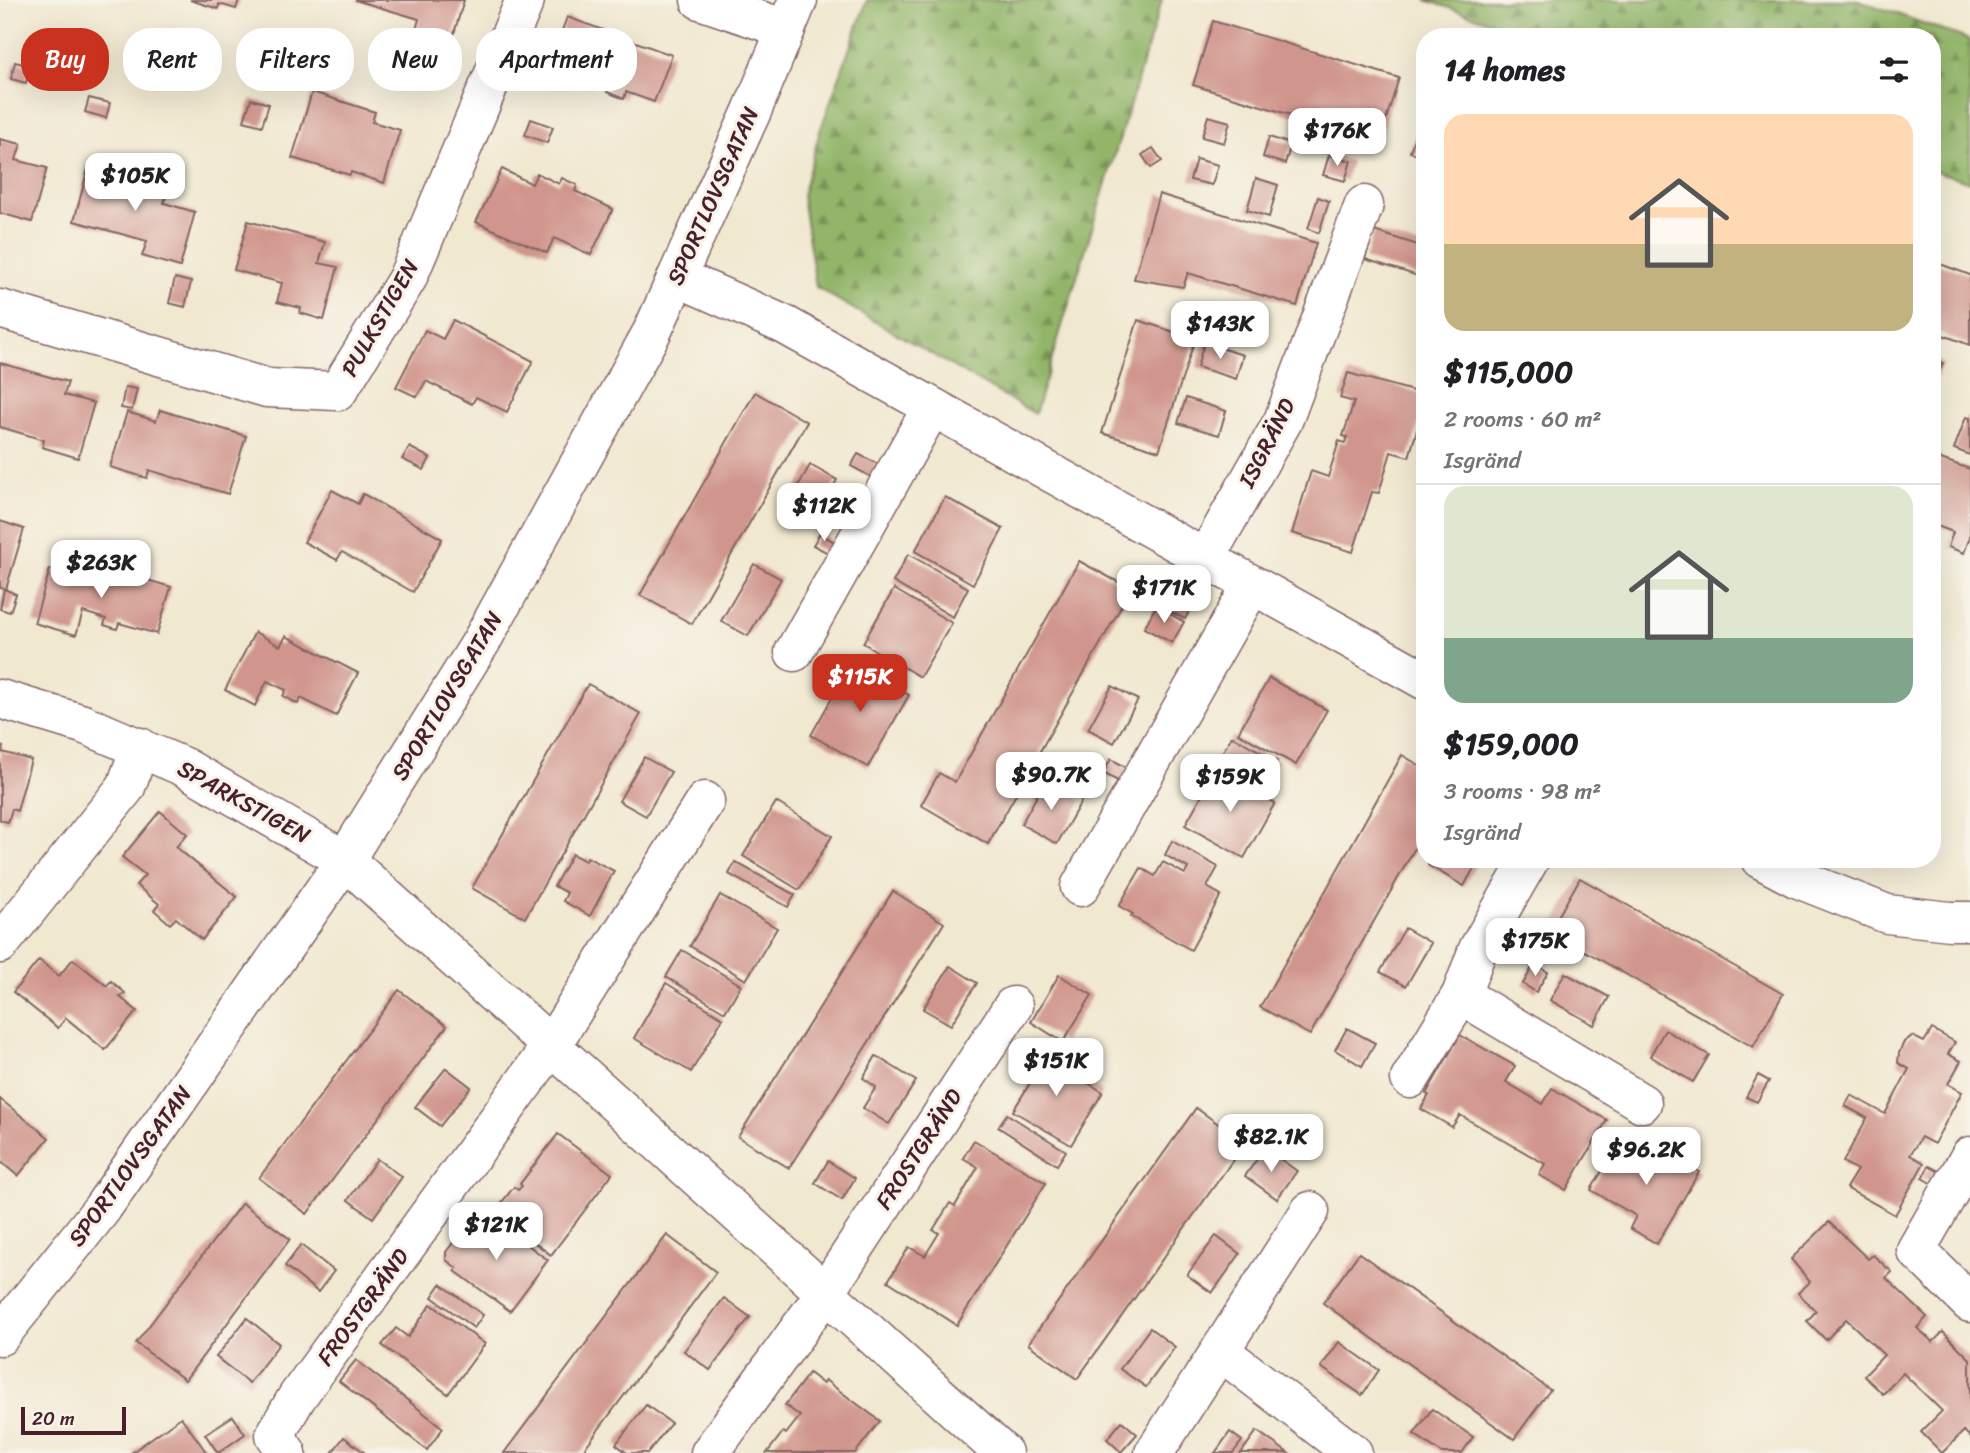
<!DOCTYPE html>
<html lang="en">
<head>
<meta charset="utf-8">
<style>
	:root { --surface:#fff; --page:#f6f6f6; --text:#202124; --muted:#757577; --line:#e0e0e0; --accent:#c8321e }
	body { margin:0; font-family:Sriracha,sans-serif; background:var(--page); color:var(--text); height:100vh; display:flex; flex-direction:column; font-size:26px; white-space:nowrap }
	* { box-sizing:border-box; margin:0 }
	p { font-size:23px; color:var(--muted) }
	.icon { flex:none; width:38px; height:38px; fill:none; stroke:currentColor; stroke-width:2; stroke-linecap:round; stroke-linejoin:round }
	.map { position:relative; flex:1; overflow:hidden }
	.sheet { position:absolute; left:1416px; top:28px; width:525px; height:840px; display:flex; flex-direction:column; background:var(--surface); border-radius:28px; box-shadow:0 7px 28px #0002 }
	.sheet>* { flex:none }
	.hud { position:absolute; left:21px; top:28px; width:665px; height:63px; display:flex; gap:14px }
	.scale { position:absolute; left:21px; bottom:18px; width:105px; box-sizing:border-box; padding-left:7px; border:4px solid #4a1f2b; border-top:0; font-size:19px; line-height:24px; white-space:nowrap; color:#4a1f2b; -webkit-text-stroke:5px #f7f3e8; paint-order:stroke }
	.price { position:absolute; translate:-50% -60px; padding:0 16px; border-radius:14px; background:#fff; color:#222; font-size:23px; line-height:46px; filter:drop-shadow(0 2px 4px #0008) }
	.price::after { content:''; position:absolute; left:50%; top:42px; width:21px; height:16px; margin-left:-10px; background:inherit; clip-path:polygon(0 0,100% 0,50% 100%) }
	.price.on { background:var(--accent); color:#fff }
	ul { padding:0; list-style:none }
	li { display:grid; align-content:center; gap:14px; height:371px; padding:0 28px }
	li+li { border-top:2px solid var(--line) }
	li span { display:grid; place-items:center; height:217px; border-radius:21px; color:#555 }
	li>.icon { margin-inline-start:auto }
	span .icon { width:126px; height:126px; fill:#fffc; stroke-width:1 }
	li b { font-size:30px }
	h2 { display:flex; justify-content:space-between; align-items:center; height:84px; padding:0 28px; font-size:30px }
	.chip { padding:0 24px; border-radius:28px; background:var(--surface); box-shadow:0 7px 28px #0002; font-size:24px; line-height:63px }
	.chip.on { background:var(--accent); color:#fff }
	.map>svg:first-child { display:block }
	.forest { fill:url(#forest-firs); stroke:#6e6a4a; stroke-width:2 }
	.building { fill:#d0958c }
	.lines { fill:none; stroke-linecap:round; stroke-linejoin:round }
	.minor-casing { stroke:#846565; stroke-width:41 }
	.minor { stroke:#fff; stroke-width:38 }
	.labels { text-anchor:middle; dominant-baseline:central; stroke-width:6; stroke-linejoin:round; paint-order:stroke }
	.street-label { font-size:23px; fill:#4a1f2b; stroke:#f7f3e8 }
</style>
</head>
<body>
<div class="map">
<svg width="1970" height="1453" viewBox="0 0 1970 1453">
	<defs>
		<pattern id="forest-firs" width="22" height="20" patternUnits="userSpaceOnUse" patternTransform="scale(1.75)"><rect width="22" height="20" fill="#92b569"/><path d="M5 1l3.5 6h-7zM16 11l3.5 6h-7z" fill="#799357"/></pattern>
	</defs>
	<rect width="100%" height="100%" fill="#f7f3e8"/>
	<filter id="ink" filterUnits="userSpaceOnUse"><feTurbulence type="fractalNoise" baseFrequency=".0143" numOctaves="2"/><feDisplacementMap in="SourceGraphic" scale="14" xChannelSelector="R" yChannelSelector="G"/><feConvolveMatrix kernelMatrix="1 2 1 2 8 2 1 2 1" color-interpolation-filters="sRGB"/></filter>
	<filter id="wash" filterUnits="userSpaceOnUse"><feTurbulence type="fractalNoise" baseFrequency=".00686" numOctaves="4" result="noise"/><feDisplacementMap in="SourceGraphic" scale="28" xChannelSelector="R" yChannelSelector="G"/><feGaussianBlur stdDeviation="1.57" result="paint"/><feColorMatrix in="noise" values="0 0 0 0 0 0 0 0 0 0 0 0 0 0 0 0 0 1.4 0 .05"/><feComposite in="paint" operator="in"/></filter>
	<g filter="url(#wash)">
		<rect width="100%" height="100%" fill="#f1e8d0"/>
		<g class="forest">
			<polygon points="867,0 1162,0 1035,414 816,287 802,196 820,131"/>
			<polygon points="1426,0 1858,0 1970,40 1970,182 1932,170 1932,37 1536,37"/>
		</g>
		<g id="blocks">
			<g class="building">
				<polygon points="190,0 239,0 236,9 219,4 218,9"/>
				<polygon points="355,0 464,0 449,50 413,40 419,19"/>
				<polygon points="567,17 672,55 654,102 626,92 624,99 607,92 610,85 578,73 574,84 546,74"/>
				<polygon points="1213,21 1399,78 1379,142 1193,85"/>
				<polygon points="15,62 31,66 26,83 11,79"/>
				<polygon points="312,92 375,112 372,122 400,130 384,183 351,172 350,175 292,158"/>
				<polygon points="89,98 110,103 106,118 85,112"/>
				<polygon points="251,99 269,104 262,126 244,121"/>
				<polygon points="1424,107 1424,157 1410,152"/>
				<polygon points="1208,116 1230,122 1224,143 1202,137"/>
				<polygon points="531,119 553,127 547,143 525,135"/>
				<polygon points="1269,137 1291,144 1285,164 1263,157"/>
				<polygon points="0,139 21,144 16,160 47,168 32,222 0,213"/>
				<polygon points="1153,148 1162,161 1151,168 1142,155"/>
				<polygon points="1329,155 1351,161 1345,181 1323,175"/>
				<polygon points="1196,159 1218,165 1212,185 1190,180"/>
				<polygon points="89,165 168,188 164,203 195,212 180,267 142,256 147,241 74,221"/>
				<polygon points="502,169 532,184 537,173 559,184 562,178 577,185 575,191 613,209 591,255 554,238 547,253 476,222"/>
				<polygon points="1256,178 1278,185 1269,217 1247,210"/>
				<polygon points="1159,194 1316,243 1297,306 1188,273 1183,287 1134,279"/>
				<polygon points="1318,197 1329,201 1319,233 1308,229"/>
				<polygon points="248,221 325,242 319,263 338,267 324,320 300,313 301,308 277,302 282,283 234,270"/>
				<polygon points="1374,231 1424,247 1424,278 1365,259"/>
				<polygon points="1932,261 1970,275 1970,345 1932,331"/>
				<polygon points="175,278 191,282 185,307 169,303"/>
				<polygon points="453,320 533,361 507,412 476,397 472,404 426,381 417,397 396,387 425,330 443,339"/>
				<polygon points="1138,320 1195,339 1159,451 1102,433"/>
				<polygon points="1204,343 1243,355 1236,379 1197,367"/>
				<polygon points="1932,359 1943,363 1935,382 1932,381"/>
				<polygon points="0,363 68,382 64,395 94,403 78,458 42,447 44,440 0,427"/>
				<polygon points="1348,373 1424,394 1424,406 1409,457 1391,452 1379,493 1372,492 1353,552 1292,533 1311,471 1328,477 1339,441 1345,443 1347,437 1343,436 1354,402 1340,398"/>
				<polygon points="125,387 137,389 132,410 121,408"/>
				<polygon points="755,392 807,422 692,624 640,595"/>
				<polygon points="1186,398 1226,411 1219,435 1178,423"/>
				<polygon points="160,410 246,436 228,494 149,470 147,478 110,467 127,412 156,421"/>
				<polygon points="1966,417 1970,418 1970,455 1954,449"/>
				<polygon points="409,447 430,458 424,470 402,459"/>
				<polygon points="858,454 878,464 871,477 851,466"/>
				<polygon points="1932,456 1970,469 1970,537 1964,553 1948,547 1953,532 1932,524"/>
				<polygon points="810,465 837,480 812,523 785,509"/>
				<polygon points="332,490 358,504 363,494 442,539 413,592 342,552 337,560 304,542"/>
				<polygon points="945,497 1003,529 973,584 915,551"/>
				<polygon points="0,521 24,529 6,589 0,588"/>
				<polygon points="820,533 834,542 828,553 813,545"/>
				<polygon points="908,554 968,588 953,617 893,582"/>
				<polygon points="82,561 171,587 157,634 119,623 117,629 104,625 106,619 83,612 76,635 34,623 50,569 77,578"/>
				<polygon points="1079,561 1131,589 988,844 921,805 939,773 955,782"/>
				<polygon points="754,564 781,579 748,636 721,621"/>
				<polygon points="4,589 16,594 10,612 0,609"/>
				<polygon points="894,589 952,623 920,677 863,643"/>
				<polygon points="1179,598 1193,605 1185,619 1171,612"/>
				<polygon points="1156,606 1184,622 1172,643 1144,628"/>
				<polygon points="255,632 280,646 286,636 358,673 336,716 301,698 298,704 283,696 286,690 267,681 255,706 225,690"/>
				<polygon points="850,661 909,695 868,767 811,735 841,682 838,680"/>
				<polygon points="1269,678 1327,710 1296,765 1238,733"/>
				<polygon points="588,684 641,714 525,918 472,888"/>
				<polygon points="1112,686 1138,700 1114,743 1088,729"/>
				<polygon points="1232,736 1277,761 1262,789 1216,763"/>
				<polygon points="0,746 3,747 2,752 31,760 17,811 12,809 8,822 0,820"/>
				<polygon points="1402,755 1424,768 1424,832 1310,1035 1260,1007"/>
				<polygon points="644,757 671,772 646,816 619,801"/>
				<polygon points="1111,759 1131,770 1123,784 1103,773"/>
				<polygon points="1216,770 1275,803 1244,858 1185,825"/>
				<polygon points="1046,780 1082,800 1057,844 1021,824"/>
				<polygon points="776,802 832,836 799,890 743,856"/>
				<polygon points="160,811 187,834 176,847 237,897 202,940 176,918 170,924 154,910 159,904 136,885 145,875 122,857"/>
				<polygon points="1172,841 1218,867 1207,887 1221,895 1191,950 1131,916 1133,914 1119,906 1141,868 1155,876 1163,862 1185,874 1188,868 1165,855"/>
				<polygon points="572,854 585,861 587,857 614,871 590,916 563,901 567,893 554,886"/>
				<polygon points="1431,859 1479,859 1464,886 1428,865"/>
				<polygon points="735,862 795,895 788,907 729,874"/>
				<polygon points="1580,878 1783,994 1753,1047 1550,931"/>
				<polygon points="893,891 944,923 789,1168 738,1137"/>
				<polygon points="720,895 777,928 746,980 690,946"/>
				<polygon points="1405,928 1431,943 1406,986 1380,972"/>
				<polygon points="682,950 741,985 725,1012 666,977"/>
				<polygon points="73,959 107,986 111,981 125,993 120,997 137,1011 105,1050 66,1018 58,1028 13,992 39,960 59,976"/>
				<polygon points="1534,964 1548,972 1536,992 1523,984"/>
				<polygon points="950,966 977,983 951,1025 923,1009"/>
				<polygon points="1565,973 1609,997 1594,1025 1550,1000"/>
				<polygon points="1059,975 1092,995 1063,1042 1031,1022"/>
				<polygon points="666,983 723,1018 691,1072 634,1038"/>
				<polygon points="399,990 447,1026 307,1214 259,1178"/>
				<polygon points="1347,1028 1375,1043 1362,1066 1335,1050"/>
				<polygon points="1932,1029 1955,1042 1948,1054 1961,1061 1948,1084 1962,1092 1934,1144 1921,1137 1910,1155 1924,1163 1895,1215 1846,1188 1857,1170 1843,1162 1867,1118 1845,1106 1851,1095 1885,1114 1909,1069 1898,1063 1899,1053 1904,1042 1912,1036 1924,1042"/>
				<polygon points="1665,1030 1709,1055 1693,1082 1650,1056"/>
				<polygon points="1460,1035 1515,1066 1506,1082 1543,1104 1552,1088 1607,1120 1566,1190 1539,1175 1545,1164 1460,1115 1452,1127 1421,1109 1429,1095 1426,1094"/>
				<polygon points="1031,1049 1103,1092 1071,1145 1013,1111 1033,1078 1019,1069"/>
				<polygon points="876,1056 916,1081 889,1124 863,1108 876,1087 863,1078"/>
				<polygon points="446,1068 471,1087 440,1126 415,1107"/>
				<polygon points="1758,1075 1769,1081 1757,1102 1746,1097"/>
				<polygon points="0,1099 49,1138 18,1176 0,1161"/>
				<polygon points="1196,1108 1245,1143 1077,1379 1028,1344"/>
				<polygon points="1007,1114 1066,1151 1057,1165 998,1127"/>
				<polygon points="558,1134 612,1174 551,1255 494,1212 514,1187 518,1190 522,1186 520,1184"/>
				<polygon points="974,1140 1046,1183 957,1325 888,1281 909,1247 925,1256 939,1233 933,1230 950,1203 955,1206 978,1167 963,1158"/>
				<polygon points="1645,1140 1699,1172 1657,1244 1630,1228 1636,1216 1591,1190 1617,1145 1636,1157"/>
				<polygon points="1265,1148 1297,1171 1277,1199 1245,1176"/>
				<polygon points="377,1159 402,1177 373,1218 348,1200"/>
				<polygon points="828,1161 855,1178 842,1200 815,1183"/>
				<polygon points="1929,1166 1944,1174 1937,1186 1922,1178"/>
				<polygon points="242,1203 290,1239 185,1380 136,1343"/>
				<polygon points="494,1220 548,1260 510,1311 455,1271 457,1268 446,1260 446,1252 465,1227 473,1226 484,1233"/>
				<polygon points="1829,1222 1868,1259 1873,1255 1892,1272 1886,1278 1927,1317 1917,1328 1933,1342 1943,1332 1970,1359 1970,1437 1964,1431 1942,1453 1921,1432 1942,1411 1903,1373 1883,1394 1864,1376 1884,1355 1846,1319 1826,1340 1807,1321 1816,1311 1798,1293 1810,1282 1791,1259"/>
				<polygon points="667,1235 716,1272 581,1453 504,1453"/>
				<polygon points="1216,1236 1240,1254 1212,1293 1187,1275"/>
				<polygon points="301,1245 334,1271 318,1292 285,1266"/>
				<polygon points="1359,1253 1550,1390 1514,1439 1323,1303"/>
				<polygon points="441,1284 483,1315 474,1328 432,1297"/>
				<polygon points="724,1298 750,1317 710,1370 684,1351"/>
				<polygon points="431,1304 485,1344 448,1394 382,1345 396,1328 408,1337"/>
				<polygon points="247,1318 279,1344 249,1383 216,1357"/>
				<polygon points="1150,1328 1175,1347 1146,1387 1120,1369"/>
				<polygon points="1339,1342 1379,1370 1362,1395 1321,1367"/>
				<polygon points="356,1360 443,1428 427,1450 339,1381"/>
				<polygon points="809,1373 823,1384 825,1380 880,1421 855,1453 767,1453 783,1432 786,1434 800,1416 785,1405"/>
				<polygon points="646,1405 671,1423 648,1453 627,1453 616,1444"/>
				<polygon points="1432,1409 1473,1437 1462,1453 1442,1453 1414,1434"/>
				<polygon points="233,1416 245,1434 218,1453 205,1434"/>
				<polygon points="181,1417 207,1453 131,1453"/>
				<polygon points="1122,1421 1137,1434 1121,1452 1107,1439"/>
				<polygon points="1257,1431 1288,1453 1241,1453"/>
				<polygon points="1230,1432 1242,1441 1233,1453 1215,1453"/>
				<polygon points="344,1437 365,1453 332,1453"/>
			</g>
		</g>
	</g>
	<g filter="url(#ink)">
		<use href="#blocks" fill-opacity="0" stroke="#846565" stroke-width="2"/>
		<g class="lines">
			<g class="minor-casing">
				<g id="minor">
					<polyline points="700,0 786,29"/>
					<polyline points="677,277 785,325 1424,680"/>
					<polyline points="0,309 267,388 338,391 407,279 525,0"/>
					<polyline points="1205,559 1283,421 1364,205"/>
					<polyline points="794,652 932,407"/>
					<polyline points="0,699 83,724 184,767 345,860 1003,1453"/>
					<polyline points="1760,859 1796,878 1887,914 1950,921 1970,921"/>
					<polyline points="1080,887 1252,585"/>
					<polyline points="0,944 126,787 140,747"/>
					<polyline points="1461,995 1642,1103"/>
					<polyline points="1410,1079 1461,995 1478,949 1530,859"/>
					<polyline points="1970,1156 1916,1250 1970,1303"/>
					<polyline points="0,1336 101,1210 345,860 481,642 652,332 752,111 798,0"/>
					<polyline points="1220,1351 1353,1453"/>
					<polyline points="287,1453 275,1435 297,1397 551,1046 705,801"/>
					<polyline points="710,1453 825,1293 1013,1006"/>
					<polyline points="1154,1453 1310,1211"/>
				</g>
			</g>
			<use href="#minor" class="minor"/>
		</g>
	</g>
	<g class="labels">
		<g class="street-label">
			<text transform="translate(713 196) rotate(-66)">SPORTLOVSGATAN</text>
			<text transform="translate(380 318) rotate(-60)">PULKSTIGEN</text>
			<text transform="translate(1267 443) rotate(-63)">ISGRÄND</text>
			<text transform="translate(447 696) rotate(-59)">SPORTLOVSGATAN</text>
			<text transform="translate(244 802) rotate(29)">SPARKSTIGEN</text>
			<text transform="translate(919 1149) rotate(-57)">FROSTGRÄND</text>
			<text transform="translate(130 1166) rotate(-54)">SPORTLOVSGATAN</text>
			<text transform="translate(363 1307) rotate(-54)">FROSTGRÄND</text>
		</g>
	</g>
</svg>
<div class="scale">20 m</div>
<b class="price" style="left:1337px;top:168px">$176K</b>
<b class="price" style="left:135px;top:213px">$105K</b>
<b class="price" style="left:1220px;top:361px">$143K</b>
<b class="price" style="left:824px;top:543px">$112K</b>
<b class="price" style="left:101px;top:600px">$263K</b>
<b class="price" style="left:1164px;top:625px">$171K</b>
<b class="price on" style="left:860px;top:714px">$115K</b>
<b class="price" style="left:1051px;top:812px">$90.7K</b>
<b class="price" style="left:1230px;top:814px">$159K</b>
<b class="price" style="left:1535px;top:978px">$175K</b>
<b class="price" style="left:1056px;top:1098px">$151K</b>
<b class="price" style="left:1271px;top:1174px">$82.1K</b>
<b class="price" style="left:1646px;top:1187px">$96.2K</b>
<b class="price" style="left:496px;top:1262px">$121K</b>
<div class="hud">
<a class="chip on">Buy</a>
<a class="chip">Rent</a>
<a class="chip">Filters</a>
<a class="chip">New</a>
<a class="chip">Apartment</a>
</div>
<section class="sheet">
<h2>14 homes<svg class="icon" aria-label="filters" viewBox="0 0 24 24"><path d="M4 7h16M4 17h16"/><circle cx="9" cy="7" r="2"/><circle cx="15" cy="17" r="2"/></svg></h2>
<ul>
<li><span style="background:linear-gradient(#ffd9b3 60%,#c2b280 0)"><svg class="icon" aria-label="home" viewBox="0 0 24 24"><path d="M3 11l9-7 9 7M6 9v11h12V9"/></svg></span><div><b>$115,000</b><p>2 rooms · 60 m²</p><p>Isgränd</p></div></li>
<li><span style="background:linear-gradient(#dfe7d0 70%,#7fa58c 0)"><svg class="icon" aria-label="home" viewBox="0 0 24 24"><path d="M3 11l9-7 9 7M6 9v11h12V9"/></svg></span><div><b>$159,000</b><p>3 rooms · 98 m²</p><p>Isgränd</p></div></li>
</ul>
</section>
</div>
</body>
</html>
